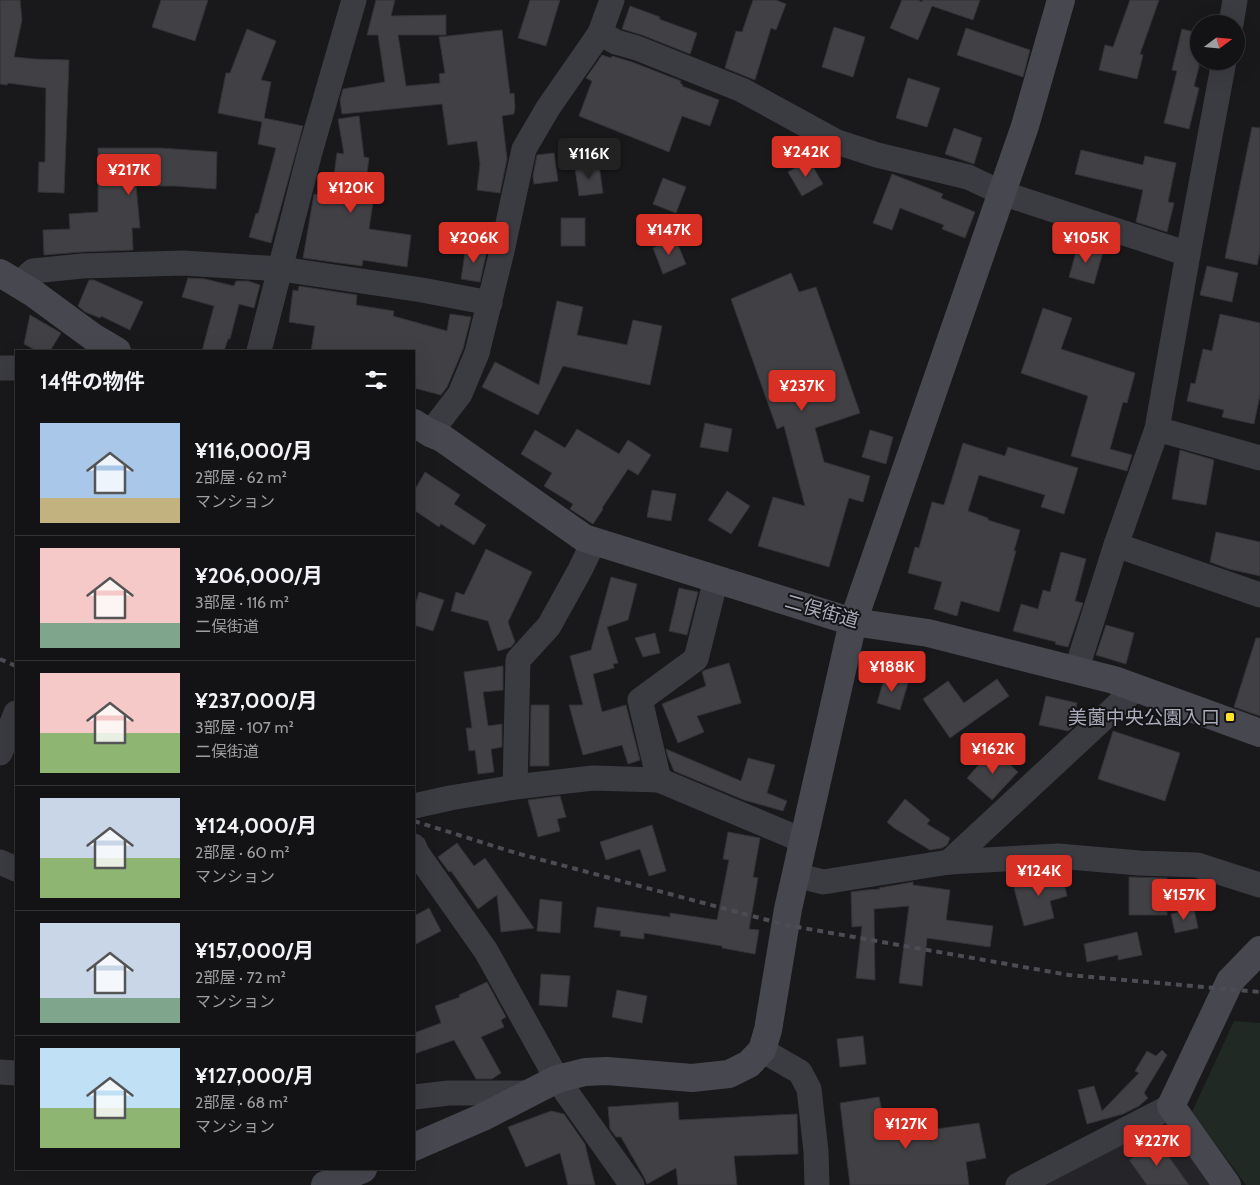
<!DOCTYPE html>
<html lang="ja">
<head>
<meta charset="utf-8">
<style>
	:root { --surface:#131214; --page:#202022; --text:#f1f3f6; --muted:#9d9ea0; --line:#323234; --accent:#d93025 }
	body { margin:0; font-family:Cabin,"Noto Sans JP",sans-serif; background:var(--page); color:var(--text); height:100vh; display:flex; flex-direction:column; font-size:19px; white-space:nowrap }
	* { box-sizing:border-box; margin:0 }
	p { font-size:16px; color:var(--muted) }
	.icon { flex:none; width:28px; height:28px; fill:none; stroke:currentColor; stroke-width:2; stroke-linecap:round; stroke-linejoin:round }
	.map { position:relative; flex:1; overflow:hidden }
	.panel { position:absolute; left:15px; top:350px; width:400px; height:820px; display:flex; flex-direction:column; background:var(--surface); border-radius:0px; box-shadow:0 5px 20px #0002,0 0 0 1px var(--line) }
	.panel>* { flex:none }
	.needle { width:32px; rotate:74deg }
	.fabs { position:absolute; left:1190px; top:15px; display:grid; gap:10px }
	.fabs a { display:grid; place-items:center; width:55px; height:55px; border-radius:50%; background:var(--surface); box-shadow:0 5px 20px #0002,0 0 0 1px var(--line); font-size:25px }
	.price { position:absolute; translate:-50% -42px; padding:0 11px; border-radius:5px; background:var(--accent); color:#fff; font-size:16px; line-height:32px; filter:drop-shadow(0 1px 2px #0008) }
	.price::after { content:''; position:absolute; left:50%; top:30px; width:15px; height:11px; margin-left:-8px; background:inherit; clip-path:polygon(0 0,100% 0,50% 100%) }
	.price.current { background:#222; color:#fff }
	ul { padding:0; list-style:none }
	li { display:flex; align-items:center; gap:15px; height:125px; padding:0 25px }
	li+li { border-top:1px solid var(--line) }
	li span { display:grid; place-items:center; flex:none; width:140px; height:100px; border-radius:0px; color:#555 }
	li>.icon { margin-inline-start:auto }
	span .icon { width:60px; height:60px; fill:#fffc; stroke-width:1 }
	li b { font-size:21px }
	h2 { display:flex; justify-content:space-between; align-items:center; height:60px; padding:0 25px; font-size:21px }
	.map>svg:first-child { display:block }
	.built { fill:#252428 }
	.green { fill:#202923 }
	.building { fill:#404045; stroke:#333237 }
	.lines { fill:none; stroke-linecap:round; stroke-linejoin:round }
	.street { stroke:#3b3b42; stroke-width:25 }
	.secondary { stroke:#474750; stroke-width:28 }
	.rail { stroke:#4c4c55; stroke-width:4; stroke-dasharray:6 5; stroke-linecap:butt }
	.poi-dot { fill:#ffe42d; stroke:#141316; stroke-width:2 }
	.labels { text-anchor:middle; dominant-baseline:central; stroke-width:4; stroke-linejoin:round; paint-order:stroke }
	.street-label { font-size:19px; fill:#aaacbb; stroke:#141316 }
	.poi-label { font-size:19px; fill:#aaacbb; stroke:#141316; text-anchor:end }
</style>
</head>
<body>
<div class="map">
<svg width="1260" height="1185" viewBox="0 0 1260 1185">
	<rect width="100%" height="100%" fill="#19181b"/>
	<polygon class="built" points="1164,1121 1177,1129 1217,1185 1034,1185"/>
	<polygon class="green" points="1234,1021 1260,1023 1260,1185 1246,1185 1192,1112"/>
	<g class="building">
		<polygon points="0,0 20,0 22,20 14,57 34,59 69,60 64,193 38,192 39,162 45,162 46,88 8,83 7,85 0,84"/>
		<polygon points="161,0 208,0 195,41 152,27"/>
		<polygon points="376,0 395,0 391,16 446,15 446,35 398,35 406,86 440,83 439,74 445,73 439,37 502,30 510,94 514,93 515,107 514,114 502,116 507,159 500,193 477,190 480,164 477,141 448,145 442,104 342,114 340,100 343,89 385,82 378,35 367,35"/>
		<polygon points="530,0 560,0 546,46 518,38"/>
		<polygon points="753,0 776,0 786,4 776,30 771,28 755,80 725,68 736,31 742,32"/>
		<polygon points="902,0 918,0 922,2 922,0 980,0 973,20 932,6 918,40 890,28"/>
		<polygon points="1130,0 1159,0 1140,54 1143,55 1137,79 1099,70 1105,45 1113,47"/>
		<polygon points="630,6 660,17 659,19 697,33 690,54 642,35 622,29"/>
		<polygon points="834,27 865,37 853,77 822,67"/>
		<polygon points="966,28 1030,50 1023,77 957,55"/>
		<polygon points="247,29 276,41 261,80 271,82 264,118 303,126 271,243 249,237 256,213 258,214 276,148 258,144 262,122 218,113 226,73 230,73"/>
		<polygon points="1182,29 1199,33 1199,67 1194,86 1199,88 1189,129 1164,123 1177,71 1172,70"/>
		<polygon points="602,55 611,58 612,56 632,62 681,81 680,83 683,85 682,86 719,100 710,126 682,116 669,152 579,116 592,81 586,78"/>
		<polygon points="908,78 940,88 927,127 896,118"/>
		<polygon points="359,116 364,157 369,158 363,201 373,202 369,229 411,235 407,267 363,260 362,266 303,258 314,194 331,197 337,153 344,154 338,119"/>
		<polygon points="1252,127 1260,128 1260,251 1257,265 1225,258"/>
		<polygon points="954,128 982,138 974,164 945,154"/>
		<polygon points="98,148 160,148 217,152 216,189 175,186 136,186 140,228 132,228 133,250 81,252 44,255 43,230 70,229 69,214 98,212"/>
		<polygon points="1081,150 1143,165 1145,156 1176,163 1168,202 1174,203 1167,232 1136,222 1143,190 1075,174"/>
		<polygon points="554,153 558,181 534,184 533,176 537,155"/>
		<polygon points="809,160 823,184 802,196 788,172"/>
		<polygon points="599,165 603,193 579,196 575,168"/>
		<polygon points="892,174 943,194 941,198 975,212 965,238 942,229 944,225 900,208 892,230 873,223"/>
		<polygon points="663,178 686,187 676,213 653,204"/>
		<rect x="561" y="218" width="24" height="28"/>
		<polygon points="675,238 686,264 663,274 653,248"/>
		<polygon points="1078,245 1103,252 1094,284 1069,277"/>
		<polygon points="466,247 487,250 480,282 461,279"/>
		<polygon points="1207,266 1238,273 1232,302 1200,295"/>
		<polygon points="791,273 799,292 816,287 860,413 815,428 824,462 870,476 863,502 849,498 829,567 758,546 773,497 805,506 784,426 777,429 731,299"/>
		<polygon points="188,278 205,279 234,286 236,281 248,281 260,285 254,308 239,304 230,339 228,339 224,351 202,351 214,306 182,297"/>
		<polygon points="89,280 94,280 143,302 130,330 101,316 100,318 85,312 78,306"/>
		<polygon points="299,286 357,295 356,305 394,311 393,316 447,331 450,314 471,317 463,349 447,387 441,395 414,388 414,351 311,351 315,326 289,322 293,290 298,291"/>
		<polygon points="557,301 583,307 577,335 627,345 633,320 662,326 650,385 563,366 538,415 482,387 495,362 539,385"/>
		<polygon points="1043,308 1072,318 1061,349 1135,373 1127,403 1123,402 1110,449 1132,455 1127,471 1071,456 1088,396 1021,373"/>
		<polygon points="1220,314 1260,323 1260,395 1254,424 1222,417 1224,410 1187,401 1191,383 1195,384 1203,349 1212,351"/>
		<polygon points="30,315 61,333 50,351 37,351 24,344"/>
		<polygon points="705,423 732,429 728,452 700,447"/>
		<polygon points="577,429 619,454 628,440 651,455 638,475 628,469 602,508 603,509 593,524 570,509 573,504 544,486 552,473 521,454 535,430 565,448"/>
		<polygon points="870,430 893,437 886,464 862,457"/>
		<polygon points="963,443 1005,456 1008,447 1078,468 1064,514 1041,507 1045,495 979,475 968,511 988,518 988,520 1020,530 1014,551 1016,551 999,612 961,601 957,616 934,609 942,582 908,573 915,547 919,548 932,502 944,505"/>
		<polygon points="1180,450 1214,460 1206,505 1172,499"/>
		<polygon points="425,472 460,495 454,504 486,525 474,545 441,524 439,527 414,510 414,491"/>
		<polygon points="652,490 676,494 671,521 647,517"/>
		<polygon points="727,491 750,506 731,534 708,520"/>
		<polygon points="1216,532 1260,542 1260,576 1229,569 1210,562"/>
		<polygon points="486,549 532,572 508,622 515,642 511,647 498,651 488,621 451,611 456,592 464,595"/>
		<polygon points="1061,552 1086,559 1075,601 1083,603 1068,647 1055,644 1056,642 1013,631 1021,604 1038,609 1043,590 1050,592"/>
		<polygon points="611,577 637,584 628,620 607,627 618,663 613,664 614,668 593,674 602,712 626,705 640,760 628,764 622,745 583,755 569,705 583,705 570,656 591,650"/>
		<polygon points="679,588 698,592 687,635 669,631"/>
		<polygon points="419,592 444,600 433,631 414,625 414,609"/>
		<polygon points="1106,625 1134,633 1126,664 1096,655"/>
		<polygon points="655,633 660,653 643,657 635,638"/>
		<polygon points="1256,638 1260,638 1260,716 1234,707"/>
		<polygon points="729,663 741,703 697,716 704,732 678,743 662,704 706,686 702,672 705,670"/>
		<polygon points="503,666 503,690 483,692 488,726 502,724 502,747 491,749 494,772 478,774 475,750 469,751 466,728 472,728 464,672"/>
		<polygon points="885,676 908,683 900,710 877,703"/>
		<polygon points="997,679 1009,696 950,738 923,699 948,681 964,703"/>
		<polygon points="1046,696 1077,703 1072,728 1068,731 1039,725"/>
		<polygon points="531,705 549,705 549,766 530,766"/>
		<polygon points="1113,731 1180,753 1165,801 1098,779"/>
		<polygon points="666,749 741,781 748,758 775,765 767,793 787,801 783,811 744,800 674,771 668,757"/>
		<polygon points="993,749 1018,772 992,800 967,778"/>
		<polygon points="560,796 566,817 557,819 560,831 538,837 528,800"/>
		<polygon points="905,799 930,820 927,824 950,838 947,845 942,848 930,850 894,828 887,822"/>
		<polygon points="652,825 666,871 649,876 640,849 606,860 600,842"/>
		<polygon points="728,832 760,838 753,877 758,878 749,929 759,930 755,954 722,948 722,946 644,933 644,939 620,936 621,931 594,927 597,907 670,917 670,913 717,920 729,860 723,859"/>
		<polygon points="457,843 474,866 485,858 534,928 501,932 497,895 478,909 451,871 449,872 438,857"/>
		<polygon points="1061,871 1067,896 1050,901 1054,918 1024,926 1013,884"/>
		<polygon points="1129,877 1167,878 1167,915 1129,915"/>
		<polygon points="913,882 913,885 950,890 946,920 993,926 990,947 927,938 922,986 899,983 909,906 874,909 875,980 856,978 862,926 852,927 851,892 866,890 880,889 879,888"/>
		<polygon points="540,899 562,902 560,933 537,931"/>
		<polygon points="429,908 441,931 414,945 414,916"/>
		<polygon points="1194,909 1198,928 1175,933 1171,914"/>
		<polygon points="1137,932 1142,955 1118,960 1118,955 1087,962 1084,944"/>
		<polygon points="541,974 570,976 567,1007 539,1005"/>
		<polygon points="487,982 506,1017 501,1020 504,1027 481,1037 501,1073 492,1079 476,1079 454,1040 414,1054 414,1033 441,1023 435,1006 460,997 459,995"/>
		<polygon points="617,990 647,996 642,1023 612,1017"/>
		<polygon points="863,1036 866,1064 840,1067 837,1039"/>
		<polygon points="1162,1050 1167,1055 1144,1093 1148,1098 1139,1106 1123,1114 1087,1124 1078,1090 1094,1086 1102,1111 1139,1073 1135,1071 1147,1051 1156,1056"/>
		<polygon points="879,1097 887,1136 979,1123 986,1158 966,1162 969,1185 850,1185 840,1103"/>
		<polygon points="678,1102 679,1120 797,1114 798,1154 734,1156 737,1185 678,1185 676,1168 647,1184 644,1177 621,1137 616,1137 610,1129 608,1107"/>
		<polygon points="551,1111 564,1114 585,1144 595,1185 568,1185 560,1153 526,1167 508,1127"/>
		<polygon points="1157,1140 1189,1185 1147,1185 1129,1160"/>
	</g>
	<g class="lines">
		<g class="street">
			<polyline points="1231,24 1235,0"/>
			<polyline points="600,33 616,42 637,48 742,90 837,142 877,155 968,177 1002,193 1188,254"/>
			<polyline points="18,285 33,271 82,266 183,263 281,269 422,290 490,303"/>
			<polyline points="259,351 310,152 354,0"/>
			<polyline points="0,368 16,368"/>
			<polyline points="1157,429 1260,458"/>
			<polyline points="430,433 460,394 477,353 502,251 524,149 548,108 600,33 612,0"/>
			<polyline points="1116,545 1260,595"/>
			<polyline points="1076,671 1116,545 1157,429 1188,254 1224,61"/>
			<polyline points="0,753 16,713"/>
			<polyline points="659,780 640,700 696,659 716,579"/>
			<polyline points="515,787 518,660 549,626 580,570 594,541"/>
			<polyline points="414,806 450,798 515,787 593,778 659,780 804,841"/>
			<polyline points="414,846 417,853 486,951 557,1079 632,1185"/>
			<polyline points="0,862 16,869"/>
			<polyline points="949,862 1136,688"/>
			<polyline points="796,875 823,882 949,862 1058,856 1139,863 1197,865 1260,885"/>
			<polyline points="762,1050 800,1072 809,1089 816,1151 817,1185"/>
			<polyline points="0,1072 16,1073"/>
			<polyline points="414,1097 449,1093 529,1093"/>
			<polyline points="1018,1185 1171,1106"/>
		</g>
		<g class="secondary">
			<polyline points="0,273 33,293 93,337 117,351"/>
			<polyline points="414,423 430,433 442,438 584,538 853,622 928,633 1114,680 1260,733"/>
			<polyline points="414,1147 483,1117 557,1079 585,1072 607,1071 692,1078 729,1074 749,1064 762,1050 768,1030 788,909 853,622 1025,126 1061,0"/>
			<polyline points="325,1185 363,1169"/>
			<polyline points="1227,1185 1171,1106 1230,981 1260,950"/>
		</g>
		<g class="rail">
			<polyline points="0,659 16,666"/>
			<polyline points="414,821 516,853 786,925 1069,975 1260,992"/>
		</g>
	</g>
	<rect class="poi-dot" x="1225" y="712" width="10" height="10" rx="2.5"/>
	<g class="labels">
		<g class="street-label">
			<text transform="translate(822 611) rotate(16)">二俣街道</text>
		</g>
		<g class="poi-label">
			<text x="1220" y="717">美薗中央公園入口</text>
		</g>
	</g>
</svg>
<div class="fabs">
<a><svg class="needle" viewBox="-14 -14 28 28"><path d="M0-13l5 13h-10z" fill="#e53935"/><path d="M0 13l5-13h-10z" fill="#9d9ea0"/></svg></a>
</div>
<b class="price" style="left:806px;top:178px">¥242K</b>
<b class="price current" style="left:589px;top:180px">¥116K</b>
<b class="price" style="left:129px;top:196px">¥217K</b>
<b class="price" style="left:351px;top:214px">¥120K</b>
<b class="price" style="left:669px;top:256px">¥147K</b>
<b class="price" style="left:474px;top:264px">¥206K</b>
<b class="price" style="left:1086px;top:264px">¥105K</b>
<b class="price" style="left:802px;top:412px">¥237K</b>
<b class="price" style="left:892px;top:693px">¥188K</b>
<b class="price" style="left:993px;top:775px">¥162K</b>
<b class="price" style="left:1039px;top:897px">¥124K</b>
<b class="price" style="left:1184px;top:921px">¥157K</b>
<b class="price" style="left:906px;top:1150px">¥127K</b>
<b class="price" style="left:1157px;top:1167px">¥227K</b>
<section class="panel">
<h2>14件の物件<svg class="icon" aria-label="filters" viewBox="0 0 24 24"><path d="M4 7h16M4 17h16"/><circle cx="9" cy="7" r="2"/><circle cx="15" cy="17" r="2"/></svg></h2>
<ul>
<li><span style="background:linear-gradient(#a9c7e8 75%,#c2b280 0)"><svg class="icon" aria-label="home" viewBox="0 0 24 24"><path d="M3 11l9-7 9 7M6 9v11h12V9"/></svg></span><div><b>¥116,000/月</b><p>2部屋 · 62 m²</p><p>マンション</p></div></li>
<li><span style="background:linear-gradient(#f6c9c9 75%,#7fa58c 0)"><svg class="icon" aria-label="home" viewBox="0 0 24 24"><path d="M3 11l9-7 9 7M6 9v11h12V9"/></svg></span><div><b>¥206,000/月</b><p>3部屋 · 116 m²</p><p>二俣街道</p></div></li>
<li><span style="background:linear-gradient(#f6c9c9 60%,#8fb573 0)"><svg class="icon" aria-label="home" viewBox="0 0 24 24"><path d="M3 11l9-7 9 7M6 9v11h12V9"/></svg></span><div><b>¥237,000/月</b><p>3部屋 · 107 m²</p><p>二俣街道</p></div></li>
<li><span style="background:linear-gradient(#c9d6e8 60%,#8fb573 0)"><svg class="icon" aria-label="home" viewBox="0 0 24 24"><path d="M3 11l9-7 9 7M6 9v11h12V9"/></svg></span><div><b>¥124,000/月</b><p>2部屋 · 60 m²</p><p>マンション</p></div></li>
<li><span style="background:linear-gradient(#c9d6e8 75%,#7fa58c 0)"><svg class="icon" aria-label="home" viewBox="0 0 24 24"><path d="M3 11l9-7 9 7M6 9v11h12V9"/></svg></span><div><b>¥157,000/月</b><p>2部屋 · 72 m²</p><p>マンション</p></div></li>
<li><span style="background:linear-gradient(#bfe0f5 60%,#8fb573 0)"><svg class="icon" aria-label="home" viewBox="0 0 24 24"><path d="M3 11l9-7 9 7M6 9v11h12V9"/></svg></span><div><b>¥127,000/月</b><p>2部屋 · 68 m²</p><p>マンション</p></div></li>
</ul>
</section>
</div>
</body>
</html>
